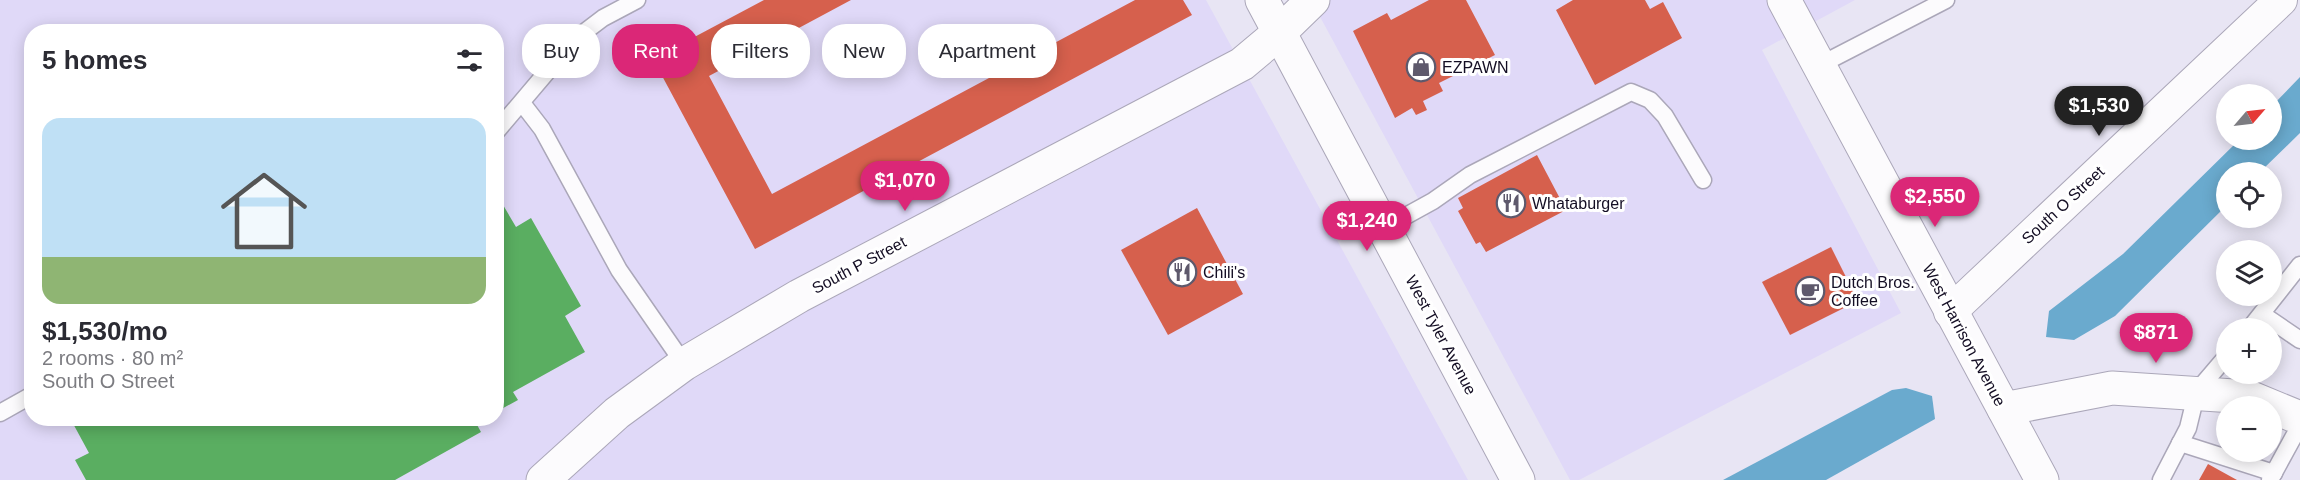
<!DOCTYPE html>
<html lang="en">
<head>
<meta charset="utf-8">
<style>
	:root { --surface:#fff; --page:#f7f7f7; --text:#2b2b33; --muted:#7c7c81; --accent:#db2777 }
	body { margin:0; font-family:Arial,sans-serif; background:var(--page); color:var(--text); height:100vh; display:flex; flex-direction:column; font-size:22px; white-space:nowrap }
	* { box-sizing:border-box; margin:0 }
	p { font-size:20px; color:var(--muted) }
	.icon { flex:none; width:33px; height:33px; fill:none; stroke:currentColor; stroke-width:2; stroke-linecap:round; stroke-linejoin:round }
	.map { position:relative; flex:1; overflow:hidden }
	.details { position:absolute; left:24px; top:24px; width:480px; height:402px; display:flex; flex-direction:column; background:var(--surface); border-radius:24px; box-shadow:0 3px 15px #0003 }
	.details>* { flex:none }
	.banner { position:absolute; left:522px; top:24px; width:570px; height:54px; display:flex; gap:12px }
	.needle { width:39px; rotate:62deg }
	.tools { position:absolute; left:2216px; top:84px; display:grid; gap:12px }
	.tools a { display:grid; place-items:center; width:66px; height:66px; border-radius:50%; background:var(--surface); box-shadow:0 3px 15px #0003; font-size:30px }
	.price { position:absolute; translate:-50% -51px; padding:0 14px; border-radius:21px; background:var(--accent); color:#fff; font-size:20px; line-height:39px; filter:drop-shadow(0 2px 3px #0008) }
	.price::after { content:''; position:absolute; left:50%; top:36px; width:18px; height:14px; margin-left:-9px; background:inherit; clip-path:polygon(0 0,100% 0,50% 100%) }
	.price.selected { background:#222; color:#fff }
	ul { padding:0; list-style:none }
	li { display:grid; align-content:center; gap:12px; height:318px; padding:0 18px }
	li span { display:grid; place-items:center; height:186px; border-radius:18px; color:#555 }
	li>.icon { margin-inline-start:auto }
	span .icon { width:108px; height:108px; fill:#fffc; stroke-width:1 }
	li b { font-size:26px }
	h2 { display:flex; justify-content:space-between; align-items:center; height:72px; padding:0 18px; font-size:26px }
	.tag { padding:0 21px; border-radius:24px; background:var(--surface); box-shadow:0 3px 15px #0003; font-size:21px; line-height:54px }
	.tag.selected { background:var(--accent); color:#fff }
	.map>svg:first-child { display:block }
	.built { fill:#e0d9f8; fill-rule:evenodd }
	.water { fill:#6aaace }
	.shops { fill:#d6604d }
	.public { fill:#5aae61 }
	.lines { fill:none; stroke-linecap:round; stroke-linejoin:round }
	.lane-casing { stroke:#aba7b9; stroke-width:19 }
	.street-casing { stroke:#aba7b9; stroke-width:34 }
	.secondary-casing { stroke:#aba7b9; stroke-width:35 }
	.lane { stroke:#fcfbfd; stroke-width:16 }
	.street { stroke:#fcfbfd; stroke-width:32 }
	.secondary { stroke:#fcfbfd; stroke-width:33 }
	.labels { text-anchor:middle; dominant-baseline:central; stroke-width:6; stroke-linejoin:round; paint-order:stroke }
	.poi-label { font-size:16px; fill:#130d23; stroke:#fff; text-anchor:start }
	.street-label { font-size:16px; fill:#130d23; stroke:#fff }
</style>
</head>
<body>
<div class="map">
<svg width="2300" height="480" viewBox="0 0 2300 480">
	<rect width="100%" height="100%" fill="#e8e5f4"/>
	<g class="built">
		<path d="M0,0H1206L1468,480H0ZM32,32H496V418H32Z"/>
		<polygon points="1311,0 1855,0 1762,50 1901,313 1579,480 1570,480"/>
	</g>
	<g class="water">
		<polygon points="2300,77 2300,133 2260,172 2226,172 2226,206 2115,316 2074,340 2046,337 2049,311 2123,254 2239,140 2271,140 2271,107"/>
		<polygon points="1906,388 1932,396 1935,419 1826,480 1723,480 1892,390"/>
	</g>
	<g class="shops">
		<polygon points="764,0 851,0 709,76 772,194 1135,0 1183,0 1192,15 755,249 653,59"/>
		<polygon points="1429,0 1466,0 1495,55 1439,83 1443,91 1423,101 1427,110 1416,115 1412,108 1395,118 1353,31 1387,13 1391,20"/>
		<polygon points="1573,0 1645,0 1650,9 1663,2 1682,38 1595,85 1556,10"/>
		<polygon points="1537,155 1566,210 1486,252 1480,242 1476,244 1458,211 1463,208 1458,198"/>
		<polygon points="1197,208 1243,294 1168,335 1121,250"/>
		<polygon points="1831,247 1858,301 1790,335 1762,282"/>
		<polygon points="2208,464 2237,480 2199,480"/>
	</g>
	<g class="public">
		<polygon points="496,193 516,227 531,218 581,306 565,316 585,352 513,392 518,400 496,412"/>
		<polygon points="70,418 485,418 476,423 481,432 395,480 86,480 75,460 89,453"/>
	</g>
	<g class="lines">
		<g class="lane-casing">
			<g id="lane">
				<polyline points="1818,66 1946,0"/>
				<polyline points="522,103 542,129 619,270 684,364"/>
				<polyline points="496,132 574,40 603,18 637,0"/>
				<polyline points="1384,228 1433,201 1470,175 1631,92 1650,100 1665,116 1703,180"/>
				<polyline points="2262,314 2300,340"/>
				<polyline points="2250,328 2300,265"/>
				<polyline points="0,413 32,395"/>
				<polyline points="2180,443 2274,473"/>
				<polyline points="2161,480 2188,428 2197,391 2226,357"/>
				<polyline points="2270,480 2300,425"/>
			</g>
		</g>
		<g class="street-casing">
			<polyline id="street" points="1950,312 2281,0"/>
		</g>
		<g class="secondary-casing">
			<g id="secondary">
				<polyline points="1262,0 1518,480"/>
				<polyline points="1784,0 2042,480"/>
				<polyline points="2004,409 2112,388 2249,397 2300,418"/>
				<polyline points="543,480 617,413 684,364 799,296 1242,64 1279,33 1313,0"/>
			</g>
		</g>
		<use href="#lane" class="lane"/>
		<use href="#street" class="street"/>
		<use href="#secondary" class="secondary"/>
	</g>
	<defs>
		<g id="shop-ring" transform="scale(1.5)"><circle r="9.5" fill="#fff" stroke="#5e596c" stroke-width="1.5"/><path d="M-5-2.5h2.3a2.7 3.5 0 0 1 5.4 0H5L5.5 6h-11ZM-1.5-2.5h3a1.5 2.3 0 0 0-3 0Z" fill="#5e596c"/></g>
		<g id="restaurant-ring" transform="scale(1.5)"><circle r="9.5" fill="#fff" stroke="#5e596c" stroke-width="1.5"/><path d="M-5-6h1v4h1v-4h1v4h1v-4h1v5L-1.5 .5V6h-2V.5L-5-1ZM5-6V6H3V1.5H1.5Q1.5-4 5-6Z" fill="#5e596c"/></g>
		<g id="cafe-ring" transform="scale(1.5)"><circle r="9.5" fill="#fff" stroke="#5e596c" stroke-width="1.5"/><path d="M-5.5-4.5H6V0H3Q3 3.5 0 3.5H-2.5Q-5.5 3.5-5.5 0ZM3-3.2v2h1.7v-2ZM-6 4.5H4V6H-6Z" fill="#5e596c"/></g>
	</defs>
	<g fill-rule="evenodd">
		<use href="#shop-ring" x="1421" y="67"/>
		<use href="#restaurant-ring" x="1511" y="203"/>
		<use href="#restaurant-ring" x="1182" y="272"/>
		<use href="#cafe-ring" x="1810" y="291"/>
	</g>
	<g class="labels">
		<g class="poi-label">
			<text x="1442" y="67">EZPAWN</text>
			<text x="1532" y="203">Whataburger</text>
			<text x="1203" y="272">Chili's</text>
			<text x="1831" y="282">Dutch Bros.<tspan x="1831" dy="18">Coffee</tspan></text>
		</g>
		<g class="street-label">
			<text transform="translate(2063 205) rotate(-43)">South O Street</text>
			<text transform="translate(859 265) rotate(-28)">South P Street</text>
			<text transform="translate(1441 335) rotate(62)">West Tyler Avenue</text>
			<text transform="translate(1964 335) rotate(62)">West Harrison Avenue</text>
		</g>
	</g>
</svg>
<div class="tools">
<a><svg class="needle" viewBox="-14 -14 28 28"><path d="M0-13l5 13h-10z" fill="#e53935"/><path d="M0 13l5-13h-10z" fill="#7c7c81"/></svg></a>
<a><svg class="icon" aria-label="locate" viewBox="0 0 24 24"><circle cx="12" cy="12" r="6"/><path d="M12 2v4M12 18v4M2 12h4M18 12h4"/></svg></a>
<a><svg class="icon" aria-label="layers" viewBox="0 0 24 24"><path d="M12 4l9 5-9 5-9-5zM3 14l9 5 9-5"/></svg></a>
<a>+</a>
<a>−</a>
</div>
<b class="price selected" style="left:2099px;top:137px">$1,530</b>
<b class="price" style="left:905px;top:212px">$1,070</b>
<b class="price" style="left:1935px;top:228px">$2,550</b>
<b class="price" style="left:1367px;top:252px">$1,240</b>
<b class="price" style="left:2156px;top:364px">$871</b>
<div class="banner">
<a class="tag">Buy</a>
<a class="tag selected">Rent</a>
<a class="tag">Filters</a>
<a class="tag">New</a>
<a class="tag">Apartment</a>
</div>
<section class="details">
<h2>5 homes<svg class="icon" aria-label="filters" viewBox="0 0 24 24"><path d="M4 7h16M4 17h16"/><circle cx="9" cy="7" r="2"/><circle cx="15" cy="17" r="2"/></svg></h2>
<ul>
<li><span style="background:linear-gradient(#bfe0f5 75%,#8fb573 0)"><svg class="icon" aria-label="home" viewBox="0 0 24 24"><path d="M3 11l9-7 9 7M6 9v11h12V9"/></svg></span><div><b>$1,530/mo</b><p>2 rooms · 80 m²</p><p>South O Street</p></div></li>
</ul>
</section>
</div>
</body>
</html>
